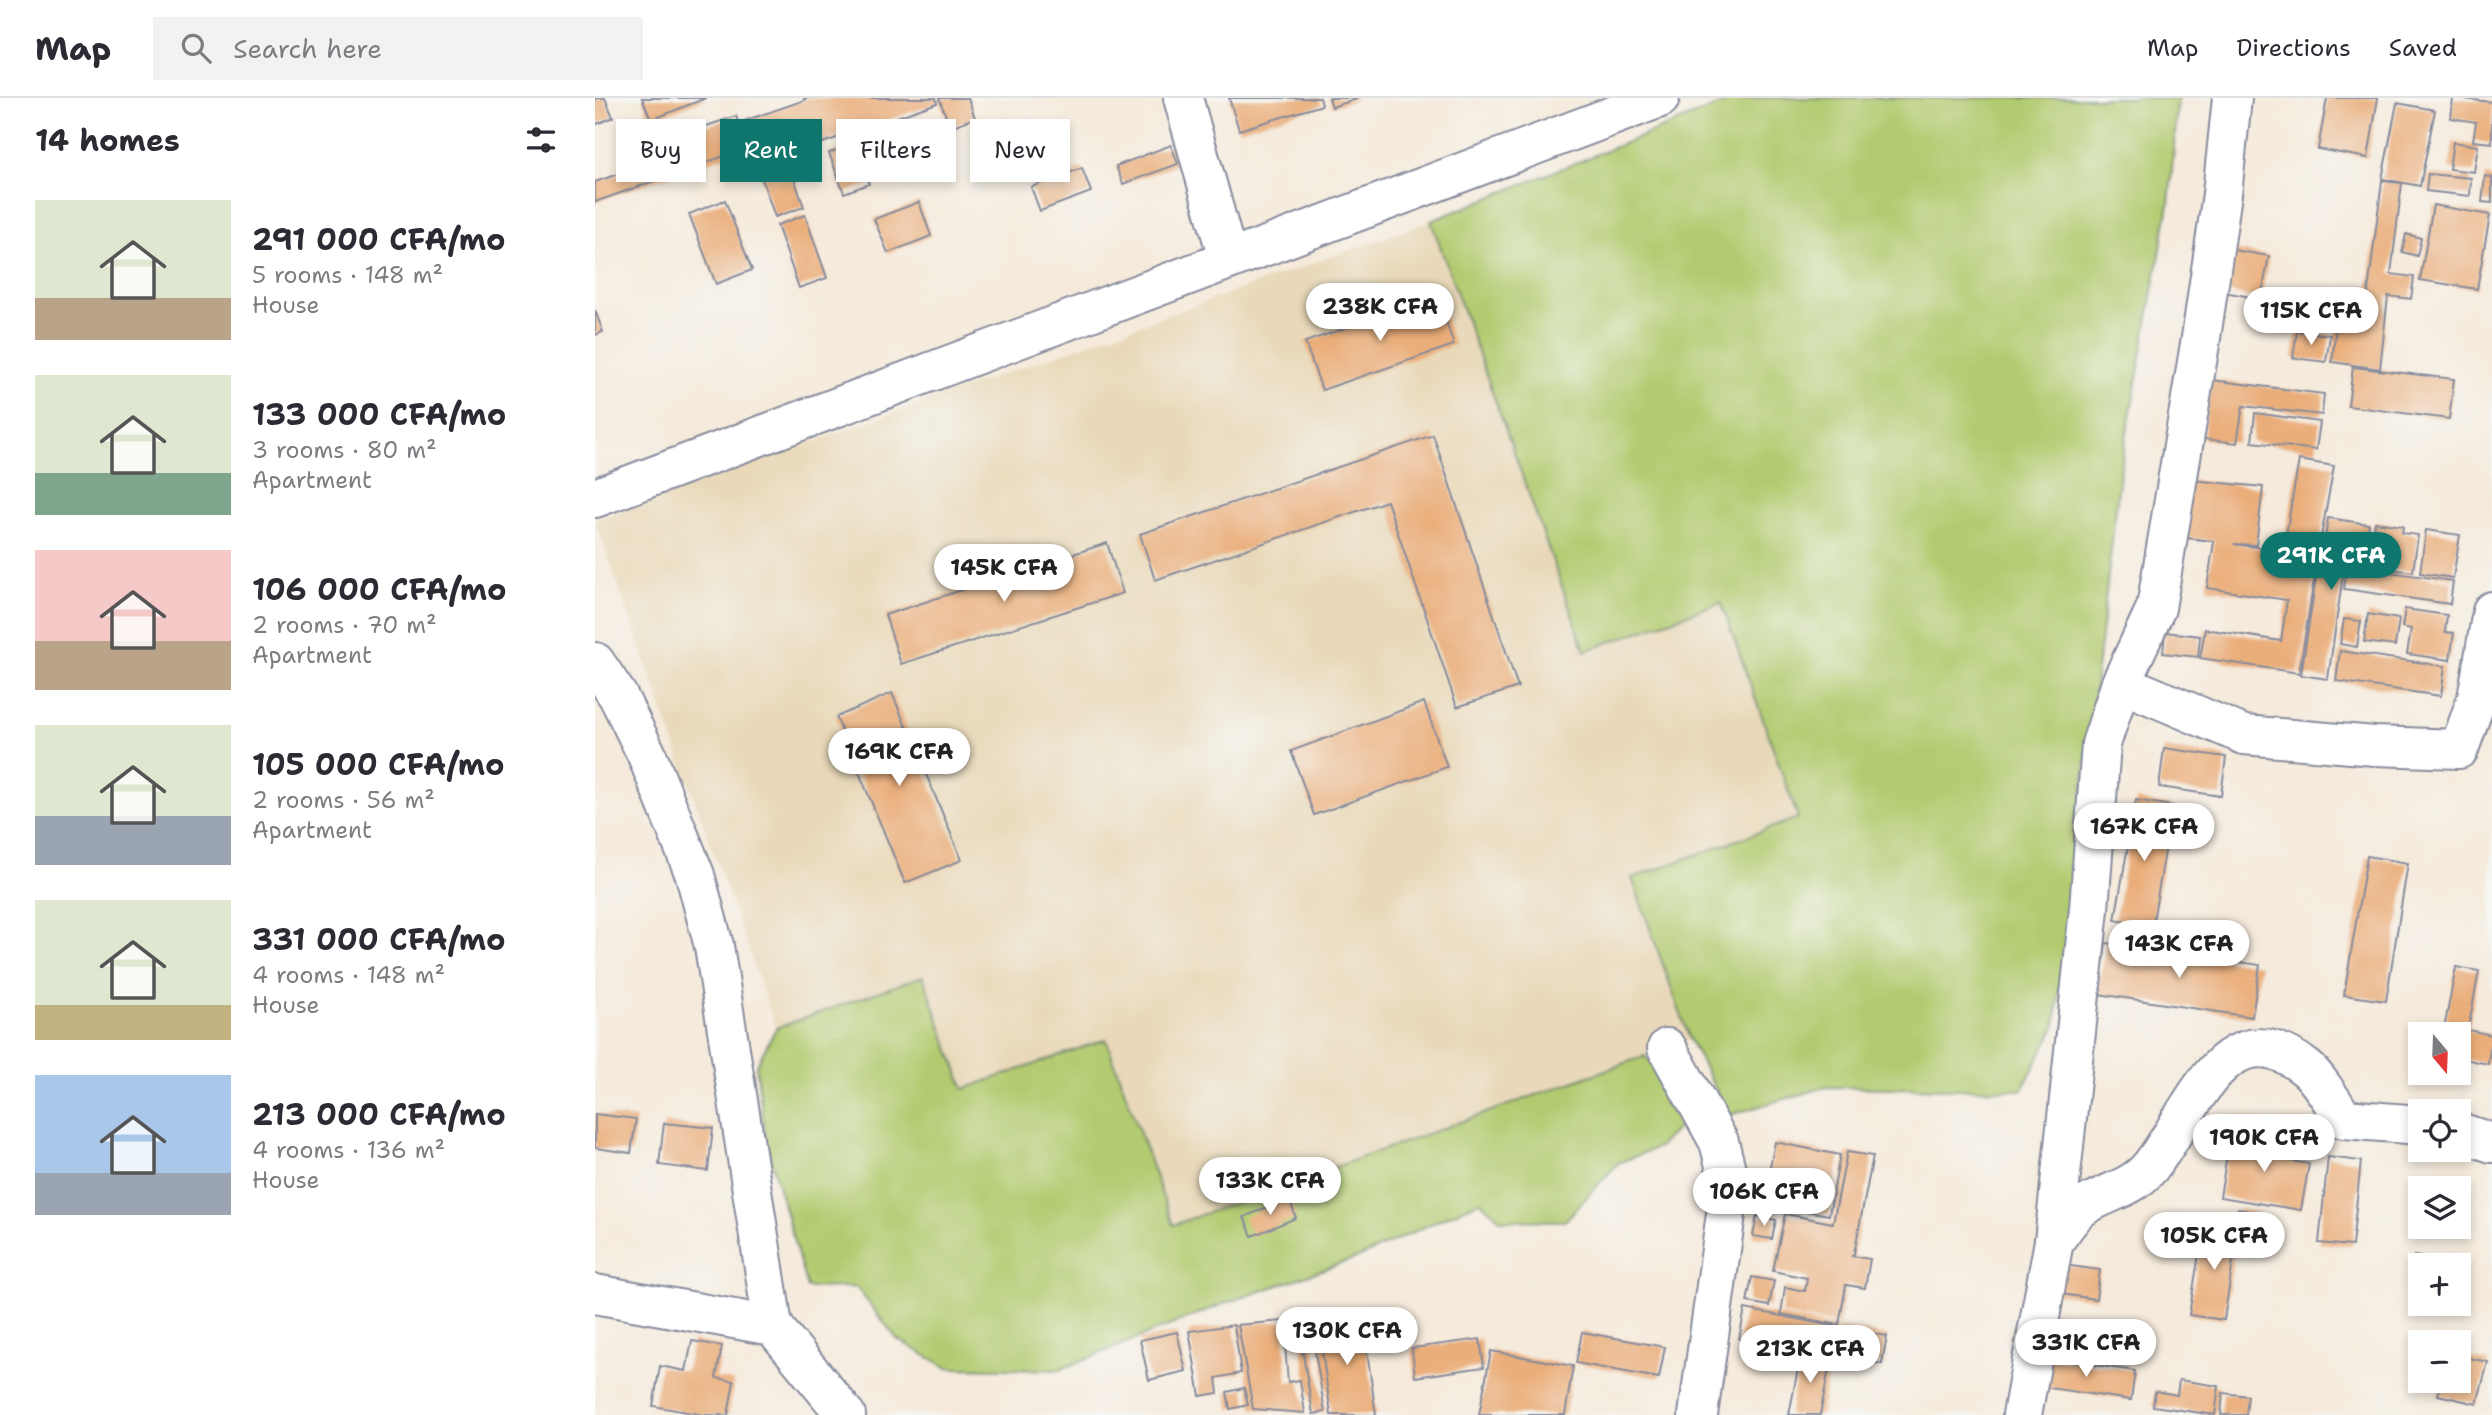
<!DOCTYPE html>
<html lang="en">
<head>
<meta charset="utf-8">
<style>
	:root { --surface:#fff; --page:#f2f2f3; --text:#2b2b33; --muted:#7c7c81; --line:#e1e1e2; --accent:#0f766e }
	body { margin:0; font-family:"Shantell Sans",sans-serif; background:var(--page); color:var(--text); height:100vh; display:flex; flex-direction:column; font-size:26px; white-space:nowrap }
	* { box-sizing:border-box; margin:0 }
	p { font-size:23px; color:var(--muted) }
	.icon { flex:none; width:38px; height:38px; fill:none; stroke:currentColor; stroke-width:2; stroke-linecap:round; stroke-linejoin:round }
	.map { position:relative; flex:1; overflow:hidden }
	.drawer { display:flex; flex-direction:column; background:var(--surface); width:595px }
	.drawer>* { flex:none }
	.hud { position:absolute; left:21px; top:21px; width:665px; height:63px; display:flex; gap:14px }
	.needle { width:46px; rotate:161deg }
	.fabs { position:absolute; left:1813px; top:924px; display:grid; gap:14px }
	.fabs a { display:grid; place-items:center; width:63px; height:63px; border-radius:0px; background:var(--surface); box-shadow:0 4px 10px #0003; font-size:35px }
	.price { position:absolute; translate:-50% -60px; padding:0 16px; border-radius:24px; background:#fff; color:#222; font-size:23px; line-height:46px; filter:drop-shadow(0 2px 4px #0008) }
	.price::after { content:''; position:absolute; left:50%; top:42px; width:21px; height:16px; margin-left:-10px; background:inherit; clip-path:polygon(0 0,100% 0,50% 100%) }
	.price.current { background:var(--accent); color:#fff }
	ul { padding:0; list-style:none }
	li { display:flex; align-items:center; gap:21px; height:175px; padding:0 35px }
	li span { display:grid; place-items:center; flex:none; width:196px; height:140px; border-radius:0px; color:#555 }
	li>.icon { margin-inline-start:auto }
	span .icon { width:84px; height:84px; fill:#fffc; stroke-width:1 }
	li b { font-size:30px }
	h2 { display:flex; justify-content:space-between; align-items:center; height:84px; padding:0 35px; font-size:30px }
	.tag { padding:0 24px; border-radius:0px; background:var(--surface); box-shadow:0 4px 10px #0003; font-size:24px; line-height:63px }
	.tag.current { background:var(--accent); color:#fff }
	header { display:flex; align-items:center; gap:42px; box-sizing:border-box; height:98px; padding:0 35px; background:var(--surface); border-bottom:2px solid var(--line) }
	header strong { font-size:33px }
	nav { display:flex; gap:38px; margin-inline-start:auto; font-size:24px }
	.search { width:490px; height:63px; background:var(--page); display:flex; align-items:center; gap:18px; box-sizing:border-box; padding:0 24px; border-radius:0px; color:var(--muted); font-size:26px }
	main { display:flex; flex:1; min-height:0 }
	.map>svg:first-child { display:block }
	.built { fill:#e9d9ba }
	.green { fill:#b2cb70; stroke:#667d67; stroke-width:2 }
	.building { fill:#eaae7a }
	.lines { fill:none; stroke-linecap:round; stroke-linejoin:round }
	.street-casing { stroke:#888c9c; stroke-width:42 }
	.street { stroke:#fff; stroke-width:38 }
</style>
</head>
<body>
<header>
<strong>Map</strong>
<div class="search"><svg class="icon" aria-label="search" viewBox="0 0 24 24"><circle cx="10" cy="10" r="6"/><path d="M15 15l6 6"/></svg>Search here</div>
<nav><a>Map</a><a>Directions</a><a>Saved</a></nav>
</header>
<main>
<section class="drawer">
<h2>14 homes<svg class="icon" aria-label="filters" viewBox="0 0 24 24"><path d="M4 7h16M4 17h16"/><circle cx="9" cy="7" r="2"/><circle cx="15" cy="17" r="2"/></svg></h2>
<ul>
<li><span style="background:linear-gradient(#dfe7d0 70%,#b9a48a 0)"><svg class="icon" aria-label="home" viewBox="0 0 24 24"><path d="M3 11l9-7 9 7M6 9v11h12V9"/></svg></span><div><b>291 000 CFA/mo</b><p>5 rooms · 148 m²</p><p>House</p></div></li>
<li><span style="background:linear-gradient(#dfe7d0 70%,#7fa58c 0)"><svg class="icon" aria-label="home" viewBox="0 0 24 24"><path d="M3 11l9-7 9 7M6 9v11h12V9"/></svg></span><div><b>133 000 CFA/mo</b><p>3 rooms · 80 m²</p><p>Apartment</p></div></li>
<li><span style="background:linear-gradient(#f6c9c9 65%,#b9a48a 0)"><svg class="icon" aria-label="home" viewBox="0 0 24 24"><path d="M3 11l9-7 9 7M6 9v11h12V9"/></svg></span><div><b>106 000 CFA/mo</b><p>2 rooms · 70 m²</p><p>Apartment</p></div></li>
<li><span style="background:linear-gradient(#dfe7d0 65%,#9aa5b1 0)"><svg class="icon" aria-label="home" viewBox="0 0 24 24"><path d="M3 11l9-7 9 7M6 9v11h12V9"/></svg></span><div><b>105 000 CFA/mo</b><p>2 rooms · 56 m²</p><p>Apartment</p></div></li>
<li><span style="background:linear-gradient(#dfe7d0 75%,#c2b280 0)"><svg class="icon" aria-label="home" viewBox="0 0 24 24"><path d="M3 11l9-7 9 7M6 9v11h12V9"/></svg></span><div><b>331 000 CFA/mo</b><p>4 rooms · 148 m²</p><p>House</p></div></li>
<li><span style="background:linear-gradient(#a9c7e8 70%,#9aa5b1 0)"><svg class="icon" aria-label="home" viewBox="0 0 24 24"><path d="M3 11l9-7 9 7M6 9v11h12V9"/></svg></span><div><b>213 000 CFA/mo</b><p>4 rooms · 136 m²</p><p>House</p></div></li>
</ul>
</section>
<div class="map">
<svg width="1897" height="1317" viewBox="0 0 1897 1317">
	<rect width="100%" height="100%" fill="#f6f6f2"/>
	<filter id="ink" filterUnits="userSpaceOnUse"><feTurbulence type="fractalNoise" baseFrequency=".0143" numOctaves="2"/><feDisplacementMap in="SourceGraphic" scale="14" xChannelSelector="R" yChannelSelector="G"/><feConvolveMatrix kernelMatrix="1 2 1 2 8 2 1 2 1" color-interpolation-filters="sRGB"/></filter>
	<filter id="wash" filterUnits="userSpaceOnUse"><feTurbulence type="fractalNoise" baseFrequency=".00686" numOctaves="4" result="noise"/><feDisplacementMap in="SourceGraphic" scale="28" xChannelSelector="R" yChannelSelector="G"/><feGaussianBlur stdDeviation="1.57" result="paint"/><feColorMatrix in="noise" values="0 0 0 0 0 0 0 0 0 0 0 0 0 0 0 0 0 1.4 0 .05"/><feComposite in="paint" operator="in"/></filter>
	<g filter="url(#wash)">
		<rect width="100%" height="100%" fill="#f5eadb"/>
		<polygon class="built" points="836,123 990,552 1126,504 1203,720 1037,780 1095,942 577,1127 511,941 368,991 328,878 181,930 0,422"/>
		<g class="green">
			<polygon points="1142,0 1583,0 1574,106 1526,367 1460,929 1427,992 1231,989 1134,1017 1095,942 1037,780 1203,720 1126,504 990,553 836,123"/>
			<polygon points="328,878 369,991 511,941 578,1127 1050,958 1096,1016 1064,1049 1023,1065 970,1123 906,1122 885,1103 765,1159 628,1206 464,1272 353,1270 302,1241 261,1189 212,1190 171,1044 161,968 181,930"/>
		</g>
		<g id="blocks">
			<g class="building">
				<polygon points="0,0 10,0 18,19 0,27"/>
				<polygon points="47,0 111,0 56,22"/>
				<polygon points="209,0 341,0 342,5 162,68 146,24 210,2"/>
				<polygon points="344,0 373,0 380,20 355,29"/>
				<polygon points="634,0 725,0 727,7 644,32"/>
				<polygon points="734,0 762,0 762,1 737,9"/>
				<polygon points="1732,0 1783,0 1773,60 1723,51"/>
				<polygon points="1858,0 1897,4 1897,45 1878,43 1881,24 1856,20"/>
				<polygon points="1802,5 1840,12 1825,88 1787,81"/>
				<polygon points="141,18 152,50 0,104 0,84 47,68 35,36 64,26 70,42"/>
				<polygon points="1858,44 1883,48 1879,74 1854,71"/>
				<polygon points="260,45 274,86 249,95 234,55"/>
				<polygon points="576,47 583,66 528,86 521,68"/>
				<polygon points="193,63 209,109 180,119 164,73"/>
				<polygon points="487,70 496,94 445,113 436,89"/>
				<polygon points="1833,76 1876,80 1875,98 1831,93"/>
				<polygon points="1890,78 1897,79 1897,105 1887,104"/>
				<polygon points="1787,83 1807,85 1796,176 1819,179 1816,201 1793,198 1785,271 1737,264 1744,206 1780,211 1771,209"/>
				<polygon points="130,102 157,172 121,186 94,116"/>
				<polygon points="324,104 336,138 293,155 279,121"/>
				<polygon points="1838,107 1895,117 1882,191 1825,182"/>
				<polygon points="210,117 232,180 204,190 182,127"/>
				<polygon points="1811,136 1826,140 1822,158 1807,154"/>
				<polygon points="1632,151 1674,158 1666,201 1624,193"/>
				<polygon points="842,198 859,247 727,292 710,244"/>
				<polygon points="0,212 8,234 0,237"/>
				<polygon points="1702,233 1735,237 1731,264 1698,260"/>
				<polygon points="1758,269 1859,281 1854,321 1753,308"/>
				<polygon points="1616,282 1729,296 1727,317 1648,308 1642,345 1608,341"/>
				<polygon points="1660,315 1725,324 1721,352 1657,344"/>
				<polygon points="838,337 923,589 862,609 792,403 560,482 545,436"/>
				<polygon points="1704,362 1739,368 1723,455 1689,448"/>
				<polygon points="1586,381 1668,389 1661,447 1639,446 1723,458 1704,575 1605,560 1610,531 1686,543 1692,502 1612,490 1619,443 1580,439"/>
				<polygon points="1733,420 1774,426 1768,466 1750,463 1733,581 1706,577 1724,460 1727,461"/>
				<polygon points="1780,424 1808,428 1807,435 1823,437 1818,474 1773,468"/>
				<polygon points="1831,432 1865,437 1858,480 1825,475"/>
				<polygon points="512,445 528,495 306,566 290,517"/>
				<polygon points="1752,468 1858,483 1855,506 1749,491"/>
				<polygon points="1810,511 1852,517 1850,534 1859,535 1855,562 1812,556 1816,531 1807,529"/>
				<polygon points="1773,516 1804,521 1800,548 1769,544"/>
				<polygon points="1749,521 1766,523 1762,549 1745,546"/>
				<polygon points="1570,534 1605,538 1603,559 1568,555"/>
				<polygon points="1745,553 1850,568 1846,598 1741,583"/>
				<polygon points="297,595 367,762 310,785 241,619"/>
				<polygon points="829,604 852,669 719,717 696,653"/>
				<polygon points="1569,650 1631,659 1626,698 1564,689"/>
				<polygon points="1541,702 1578,708 1557,829 1520,822"/>
				<polygon points="1772,758 1813,765 1791,903 1749,897"/>
				<polygon points="1511,845 1665,867 1657,919 1503,896"/>
				<polygon points="1861,869 1884,873 1873,932 1897,937 1893,966 1864,960 1864,936 1848,936"/>
				<polygon points="0,1016 41,1021 36,1055 0,1050"/>
				<polygon points="69,1025 118,1030 113,1073 64,1067"/>
				<polygon points="1635,1038 1698,1048 1696,1063 1714,1066 1706,1112 1625,1099"/>
				<polygon points="1709,1043 1726,1046 1724,1058 1707,1055"/>
				<polygon points="1180,1044 1245,1057 1234,1117 1179,1107 1182,1089 1171,1088"/>
				<polygon points="1252,1054 1278,1058 1259,1156 1257,1158 1275,1161 1270,1190 1251,1187 1244,1227 1186,1216 1190,1189 1210,1193 1212,1180 1178,1173 1190,1116 1238,1125"/>
				<polygon points="1733,1059 1766,1063 1757,1148 1724,1145"/>
				<polygon points="694,1100 701,1120 657,1138 649,1119"/>
				<polygon points="1643,1111 1664,1115 1661,1131 1640,1127"/>
				<polygon points="1162,1118 1181,1122 1177,1141 1158,1138"/>
				<polygon points="1609,1125 1643,1130 1629,1222 1594,1217"/>
				<polygon points="1819,1158 1858,1164 1857,1167 1825,1167 1825,1182 1816,1180"/>
				<polygon points="1462,1166 1505,1172 1501,1201 1458,1195"/>
				<polygon points="1157,1179 1179,1183 1174,1208 1152,1204"/>
				<polygon points="1150,1211 1243,1229 1238,1259 1144,1241"/>
				<polygon points="767,1217 781,1317 736,1317 723,1224"/>
				<polygon points="688,1223 693,1284 705,1282 710,1315 658,1311 643,1227"/>
				<polygon points="639,1227 646,1275 621,1280 623,1295 605,1298 594,1233"/>
				<polygon points="1245,1229 1292,1238 1287,1266 1240,1257"/>
				<polygon points="582,1234 591,1273 554,1282 545,1242"/>
				<polygon points="987,1234 1070,1249 1064,1280 981,1265"/>
				<polygon points="717,1236 730,1314 718,1316 705,1238"/>
				<polygon points="885,1241 889,1269 820,1279 817,1250"/>
				<polygon points="97,1243 127,1248 121,1280 139,1283 133,1317 109,1317 58,1308 65,1268 91,1273"/>
				<polygon points="896,1253 978,1268 970,1317 884,1317"/>
				<polygon points="1206,1255 1236,1260 1225,1317 1194,1317"/>
				<polygon points="1864,1258 1893,1264 1882,1306 1843,1297 1846,1283 1864,1283"/>
				<polygon points="1446,1259 1540,1273 1536,1302 1441,1288"/>
				<polygon points="1584,1282 1624,1288 1620,1317 1558,1308 1560,1293 1582,1297"/>
				<polygon points="649,1290 653,1307 635,1311 632,1294"/>
				<polygon points="1628,1295 1653,1298 1651,1317 1626,1317"/>
			</g>
		</g>
	</g>
	<g filter="url(#ink)">
		<use href="#blocks" fill-opacity="0" stroke="#888c9c" stroke-width="2"/>
		<g class="lines">
			<g class="street-casing">
				<g id="street">
					<polyline points="588,0 633,161"/>
					<polyline points="0,400 1065,0"/>
					<polyline points="0,564 23,598 51,655 100,777 119,848 178,1228 251,1317"/>
					<polyline points="1526,585 1649,637 1780,648 1864,651 1882,600 1897,513"/>
					<polyline points="1072,950 1124,1044 1135,1087 1103,1317"/>
					<polyline points="1864,1034 1897,1045"/>
					<path d="M1459,1143C1468,1132 1478,1114 1491,1107C1512,1094 1538,1090 1555,1069C1596,1020 1628,904 1711,970C1724,980 1739,1007 1749,1021L1825,1027"/>
					<polyline points="0,1196 178,1228"/>
					<polyline points="1427,1317 1459,1143 1494,811 1506,646 1526,585 1561,510 1606,240 1627,96 1637,0"/>
				</g>
			</g>
			<use href="#street" class="street"/>
		</g>
	</g>
</svg>
<div class="fabs">
<a><svg class="needle" viewBox="-14 -14 28 28"><path d="M0-13l5 13h-10z" fill="#e53935"/><path d="M0 13l5-13h-10z" fill="#7c7c81"/></svg></a>
<a><svg class="icon" aria-label="locate" viewBox="0 0 24 24"><circle cx="12" cy="12" r="6"/><path d="M12 2v4M12 18v4M2 12h4M18 12h4"/></svg></a>
<a><svg class="icon" aria-label="layers" viewBox="0 0 24 24"><path d="M12 4l9 5-9 5-9-5zM3 14l9 5 9-5"/></svg></a>
<a>+</a>
<a>−</a>
</div>
<b class="price" style="left:785px;top:245px">238K CFA</b>
<b class="price" style="left:1716px;top:249px">115K CFA</b>
<b class="price current" style="left:1736px;top:494px">291K CFA</b>
<b class="price" style="left:409px;top:506px">145K CFA</b>
<b class="price" style="left:304px;top:690px">169K CFA</b>
<b class="price" style="left:1549px;top:765px">167K CFA</b>
<b class="price" style="left:1584px;top:882px">143K CFA</b>
<b class="price" style="left:1669px;top:1076px">190K CFA</b>
<b class="price" style="left:675px;top:1119px">133K CFA</b>
<b class="price" style="left:1169px;top:1130px">106K CFA</b>
<b class="price" style="left:1619px;top:1174px">105K CFA</b>
<b class="price" style="left:752px;top:1269px">130K CFA</b>
<b class="price" style="left:1491px;top:1281px">331K CFA</b>
<b class="price" style="left:1215px;top:1287px">213K CFA</b>
<div class="hud">
<a class="tag">Buy</a>
<a class="tag current">Rent</a>
<a class="tag">Filters</a>
<a class="tag">New</a>
</div>
</div>
</main>
</body>
</html>
